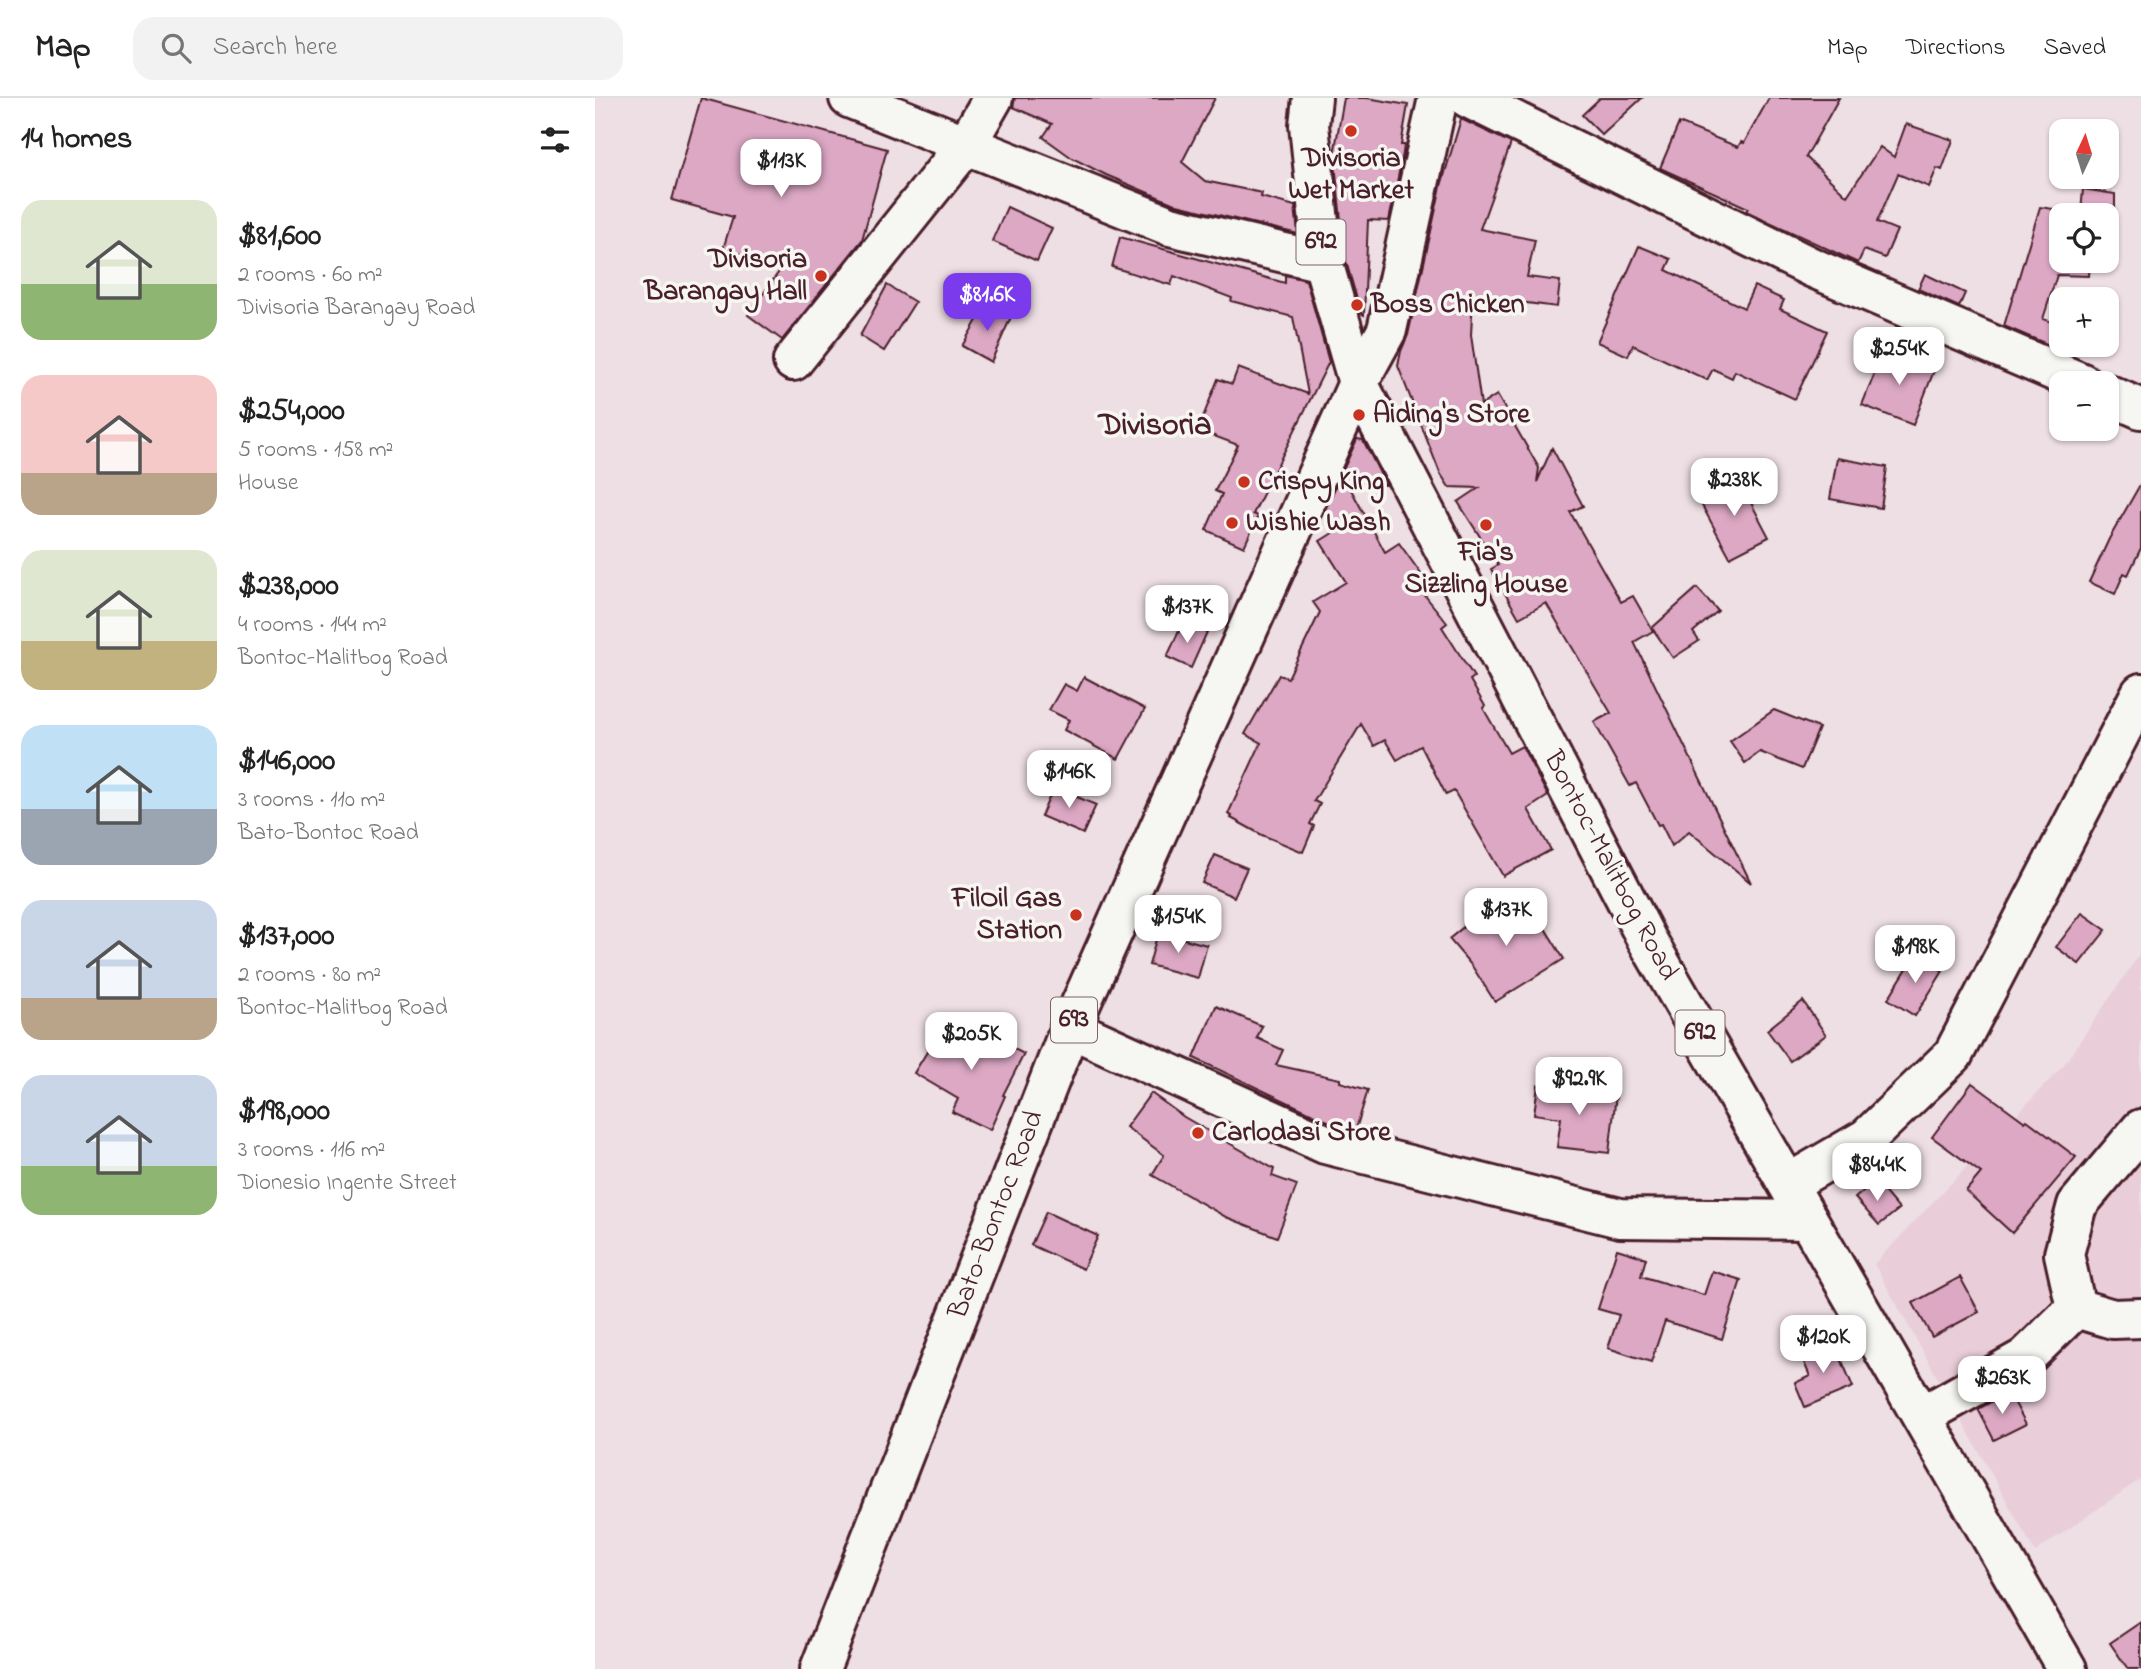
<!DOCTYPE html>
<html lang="en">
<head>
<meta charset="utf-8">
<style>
	:root { --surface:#fff; --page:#f2f2f2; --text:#222; --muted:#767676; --line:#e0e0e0; --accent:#7c3aed }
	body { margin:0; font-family:"Indie Flower",sans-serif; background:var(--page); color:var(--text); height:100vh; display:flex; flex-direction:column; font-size:26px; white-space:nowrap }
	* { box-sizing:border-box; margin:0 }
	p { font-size:23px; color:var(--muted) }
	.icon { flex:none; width:38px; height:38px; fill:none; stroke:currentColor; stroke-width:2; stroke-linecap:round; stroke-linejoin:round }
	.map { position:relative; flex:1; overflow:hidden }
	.panel { display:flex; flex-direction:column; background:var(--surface); width:595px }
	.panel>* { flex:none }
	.needle { width:46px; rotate:4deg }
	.tools { position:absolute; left:1454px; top:21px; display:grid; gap:14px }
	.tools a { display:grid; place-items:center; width:70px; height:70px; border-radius:14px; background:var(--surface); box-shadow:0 2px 5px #0004; font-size:35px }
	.price { position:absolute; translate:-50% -60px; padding:0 16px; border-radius:14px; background:#fff; color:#222; font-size:23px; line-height:46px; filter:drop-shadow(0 2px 4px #0008) }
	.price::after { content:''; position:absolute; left:50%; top:42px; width:21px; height:16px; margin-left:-10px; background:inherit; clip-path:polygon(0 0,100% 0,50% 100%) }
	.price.active { background:var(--accent); color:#fff }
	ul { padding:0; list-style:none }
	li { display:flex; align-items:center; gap:21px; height:175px; padding:0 21px }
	li span { display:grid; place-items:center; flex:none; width:196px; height:140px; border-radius:21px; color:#555 }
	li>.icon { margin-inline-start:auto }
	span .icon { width:84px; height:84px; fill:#fffc; stroke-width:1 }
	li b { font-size:30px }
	h2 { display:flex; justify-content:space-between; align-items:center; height:84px; padding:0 21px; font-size:30px }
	header { display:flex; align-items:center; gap:42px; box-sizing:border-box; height:98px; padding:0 35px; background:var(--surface); border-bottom:2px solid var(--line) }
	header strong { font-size:33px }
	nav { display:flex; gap:38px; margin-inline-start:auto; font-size:24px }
	.search { width:490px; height:63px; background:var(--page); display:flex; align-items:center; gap:18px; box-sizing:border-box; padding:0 24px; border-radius:21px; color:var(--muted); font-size:26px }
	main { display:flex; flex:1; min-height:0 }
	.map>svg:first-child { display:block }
	.built { fill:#e9ceda }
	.building { fill:#dca8c4; stroke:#4a1f2b; stroke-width:2 }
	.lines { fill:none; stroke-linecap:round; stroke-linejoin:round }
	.minor-casing { stroke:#4a1f2b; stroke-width:44 }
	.major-casing { stroke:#4a1f2b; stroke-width:44 }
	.minor { stroke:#f6f6f2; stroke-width:38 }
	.major { stroke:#f6f6f2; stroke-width:38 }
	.poi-dot { fill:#c8321e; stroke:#f6f6f2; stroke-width:2.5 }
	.labels { text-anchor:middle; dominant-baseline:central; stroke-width:7; stroke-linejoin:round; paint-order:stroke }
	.shield { fill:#f6f6f2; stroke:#7e6067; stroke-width:2 }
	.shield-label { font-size:26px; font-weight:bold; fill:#4a1f2b }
	.poi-label { font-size:28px; font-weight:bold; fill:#4a1f2b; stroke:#f6f6f2; text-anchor:start }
	.street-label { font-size:28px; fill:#4a1f2b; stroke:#f6f6f2 }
	.quarter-label { font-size:32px; font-weight:bold; fill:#4a1f2b; stroke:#f6f6f2 }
</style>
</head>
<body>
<header>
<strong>Map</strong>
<div class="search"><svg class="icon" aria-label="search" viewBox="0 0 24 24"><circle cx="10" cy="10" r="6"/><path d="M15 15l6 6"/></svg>Search here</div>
<nav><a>Map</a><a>Directions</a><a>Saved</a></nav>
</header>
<main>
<section class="panel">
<h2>14 homes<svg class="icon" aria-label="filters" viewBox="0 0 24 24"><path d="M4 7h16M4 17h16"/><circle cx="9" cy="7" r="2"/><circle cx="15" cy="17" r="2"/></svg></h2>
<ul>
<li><span style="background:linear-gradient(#dfe7d0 60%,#8fb573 0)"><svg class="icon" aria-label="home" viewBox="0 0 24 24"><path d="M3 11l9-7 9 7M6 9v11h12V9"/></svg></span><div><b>$81,600</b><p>2 rooms · 60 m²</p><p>Divisoria Barangay Road</p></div></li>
<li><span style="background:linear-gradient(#f6c9c9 70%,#b9a48a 0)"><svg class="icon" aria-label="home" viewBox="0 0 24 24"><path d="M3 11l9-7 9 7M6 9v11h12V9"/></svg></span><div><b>$254,000</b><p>5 rooms · 158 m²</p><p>House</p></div></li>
<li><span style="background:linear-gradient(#dfe7d0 65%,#c2b280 0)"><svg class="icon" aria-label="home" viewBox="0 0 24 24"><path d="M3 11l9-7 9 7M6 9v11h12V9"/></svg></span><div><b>$238,000</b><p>4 rooms · 144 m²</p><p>Bontoc-Malitbog Road</p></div></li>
<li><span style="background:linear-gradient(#bfe0f5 60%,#9aa5b1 0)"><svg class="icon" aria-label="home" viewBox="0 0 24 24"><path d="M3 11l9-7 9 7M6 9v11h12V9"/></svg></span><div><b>$146,000</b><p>3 rooms · 110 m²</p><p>Bato-Bontoc Road</p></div></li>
<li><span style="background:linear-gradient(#c9d6e8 70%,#b9a48a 0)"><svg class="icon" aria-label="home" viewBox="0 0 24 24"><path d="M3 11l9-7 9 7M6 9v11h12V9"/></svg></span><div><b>$137,000</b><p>2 rooms · 80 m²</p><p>Bontoc-Malitbog Road</p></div></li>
<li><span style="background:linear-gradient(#c9d6e8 65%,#8fb573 0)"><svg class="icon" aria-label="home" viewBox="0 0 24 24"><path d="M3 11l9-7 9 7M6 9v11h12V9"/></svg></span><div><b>$198,000</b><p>3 rooms · 116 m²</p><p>Dionesio Ingente Street</p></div></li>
</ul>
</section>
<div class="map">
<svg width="1546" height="1571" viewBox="0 0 1546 1571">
	<rect width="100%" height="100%" fill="#eedfe4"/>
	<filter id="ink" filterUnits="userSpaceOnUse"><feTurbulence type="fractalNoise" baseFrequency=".0143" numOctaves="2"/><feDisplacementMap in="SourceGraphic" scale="14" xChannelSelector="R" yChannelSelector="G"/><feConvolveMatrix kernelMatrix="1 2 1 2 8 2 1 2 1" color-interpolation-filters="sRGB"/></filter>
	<g filter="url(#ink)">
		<polygon class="built" points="1546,854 1546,1381 1440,1454 1279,1166 1468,968"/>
		<g class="building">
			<polygon points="106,0 292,51 267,142 187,242 153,217 188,168 128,151 138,119 77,102"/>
			<polygon points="420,0 620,0 587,64 610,83 667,95 666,99 700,108 703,136 582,107 511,77 477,60 448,39 457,26 418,9"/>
			<polygon points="749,0 772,0 813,7 806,47 809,47 808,55 794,123 773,122 769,217 766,215 750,160 739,56"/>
			<polygon points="1005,0 1047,0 1007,37 987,17"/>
			<polygon points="1174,0 1244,0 1211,59 1252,98 1285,49 1299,59 1311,26 1358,42 1347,72 1342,70 1334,89 1303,76 1282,124 1302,132 1290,160 1269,152 1263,165 1151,113 1153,110 1065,70 1084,25 1143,49 1146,44 1149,45"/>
			<polygon points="866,21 916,45 885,131 940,142 932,179 965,183 962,209 878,198 876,237 886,307 902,297 944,370 942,384 957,350 988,408 975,414 1026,504 1038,498 1058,533 1039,544 1156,785 1094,733 1077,748 1066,726 1063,727 1041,685 1035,688 999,624 1016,615 951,505 924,520 896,471 903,467 863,404 884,390 854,389 845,375 803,268 806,253 813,237 846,88"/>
			<polygon points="1488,91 1520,96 1520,129 1512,129 1512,117 1466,117 1466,163 1495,163 1494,178 1462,177 1448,221 1466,227 1466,252 1409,228 1445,109 1486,115"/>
			<polygon points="412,109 457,130 442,163 397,143"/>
			<polygon points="525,139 690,185 690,177 711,182 734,264 658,416 663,418 649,449 611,432 627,396 620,393 643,347 603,332 623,281 637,286 643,270 713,296 698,219 636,203 637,200 579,178 576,187 517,169"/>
			<polygon points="1044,148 1076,161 1071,172 1149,210 1159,188 1189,202 1185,211 1232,233 1200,301 1140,273 1137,280 1118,271 1112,282 1038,247 1033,258 1002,244"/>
			<polygon points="1330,176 1370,195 1364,209 1323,191"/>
			<polygon points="292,187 320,204 289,253 265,238"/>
			<polygon points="392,205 416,219 396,264 367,248"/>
			<polygon points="1290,250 1340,270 1318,327 1267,307"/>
			<polygon points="762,341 768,342 791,387 753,386 790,454 804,445 836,490 828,495 852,525 847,529 879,579 875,582 890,608 888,610 914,655 927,648 953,698 933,711 956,752 908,778 859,693 851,697 826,648 802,662 790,642 779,648 766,626 719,703 725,706 715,726 719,728 708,754 667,737 636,720 637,718 633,716 666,645 650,636 684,577 693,580 725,514 718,504 751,484 725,443 741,433 730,412"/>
			<polygon points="1242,360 1292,369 1286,410 1235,401"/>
			<polygon points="1144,382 1174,439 1135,459 1104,402"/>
			<polygon points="1546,385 1546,450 1533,477 1529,475 1520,496 1494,484 1514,441"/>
			<polygon points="1102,490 1123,513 1098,534 1104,543 1078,560 1057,530"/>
			<polygon points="588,524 612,534 596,570 572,559"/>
			<polygon points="489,579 550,611 523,661 469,632 474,622 454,612 469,586 482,593"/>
			<polygon points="1179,612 1224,630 1207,671 1165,654 1150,665 1135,643"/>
			<polygon points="459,689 501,707 488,736 446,718"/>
			<polygon points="620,757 652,770 639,799 607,785"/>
			<polygon points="911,794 939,829 946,824 969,861 900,904 877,868 854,841"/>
			<polygon points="1487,815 1511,832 1484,866 1461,849"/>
			<polygon points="563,834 612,847 603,880 554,867"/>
			<polygon points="1321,856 1348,873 1320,918 1293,901"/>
			<polygon points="1208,903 1231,937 1195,963 1172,932"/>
			<polygon points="621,908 667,928 662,940 688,952 681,967 745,981 745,984 773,992 761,1031 737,1025 599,960"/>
			<polygon points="357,920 429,956 408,997 410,998 395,1032 357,1014 363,1001 319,975 335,949 342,953"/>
			<polygon points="1377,985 1430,1024 1432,1022 1481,1059 1417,1135 1371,1093 1386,1075 1337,1039"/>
			<polygon points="943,987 1021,997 1014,1055 962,1049 966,1020 939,1016"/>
			<polygon points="556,995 589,1019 679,1071 677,1078 702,1087 682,1139 631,1119 557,1077 569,1057 531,1029"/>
			<polygon points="1280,1083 1304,1111 1284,1127 1260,1100"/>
			<polygon points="451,1114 503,1138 488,1171 436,1147"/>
			<polygon points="1022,1151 1051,1160 1046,1178 1109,1197 1117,1173 1146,1182 1127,1241 1070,1223 1056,1264 1013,1250 1024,1217 1003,1211"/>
			<polygon points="1365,1179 1384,1214 1337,1239 1318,1205"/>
			<polygon points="1239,1244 1258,1289 1210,1309 1200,1285 1215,1278 1206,1258"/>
			<polygon points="1414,1294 1431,1326 1399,1342 1383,1311"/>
			<polygon points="1546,1524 1546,1571 1533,1571 1515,1545"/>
		</g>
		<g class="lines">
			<g class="minor-casing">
				<g id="minor">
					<polyline points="254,0 575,128 728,164"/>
					<polyline points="873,0 1216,169 1487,285"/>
					<polyline points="198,263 371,47 398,0"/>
					<polyline points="763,285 792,232 843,0"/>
					<polyline points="1512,296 1546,311"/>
					<polyline points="475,930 730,1046 1025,1120 1213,1122"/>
					<polyline points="1193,1086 1272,1040 1358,957 1546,595"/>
					<polyline points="1481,1210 1518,1221 1546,1220"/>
					<polyline points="1327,1318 1430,1260 1481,1210 1469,1156 1482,1107 1546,1031"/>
				</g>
			</g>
			<g class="major-casing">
				<g id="major">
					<polyline points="717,0 714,27 728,164 763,285 1052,842 1472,1571"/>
					<polyline points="225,1571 475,930 763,285"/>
				</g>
			</g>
			<use href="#minor" class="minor"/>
			<use href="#major" class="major"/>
		</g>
	</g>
	<g class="poi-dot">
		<circle cx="756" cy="33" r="7"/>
		<circle cx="226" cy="178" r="7"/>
		<circle cx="762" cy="207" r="7"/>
		<circle cx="764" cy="317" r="7"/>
		<circle cx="649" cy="384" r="7"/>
		<circle cx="637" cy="425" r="7"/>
		<circle cx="891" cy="427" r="7"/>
		<circle cx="481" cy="817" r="7"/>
		<circle cx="603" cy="1035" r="7"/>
	</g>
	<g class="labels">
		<g class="shield">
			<rect x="701.5" y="121.5" width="49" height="45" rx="5"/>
			<rect x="456" y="899.5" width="46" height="45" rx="5"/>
			<rect x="1080.5" y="912.5" width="49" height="45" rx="5"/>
		</g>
		<g class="shield-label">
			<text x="726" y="144">692</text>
			<text x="479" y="922">693</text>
			<text x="1105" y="935">692</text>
		</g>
		<g class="poi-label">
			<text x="756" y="61" text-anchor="middle">Divisoria<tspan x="756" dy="32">Wet Market</tspan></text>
			<text x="212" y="162" text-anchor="end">Divisoria<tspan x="212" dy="32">Barangay Hall</tspan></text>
			<text x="776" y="207">Boss Chicken</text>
			<text x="778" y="317">Aiding's Store</text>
			<text x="663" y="384">Crispy King</text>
			<text x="651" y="425">Wishie Wash</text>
			<text x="891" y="455" text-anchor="middle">Fia's<tspan x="891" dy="32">Sizzling House</tspan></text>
			<text x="467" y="801" text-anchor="end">FilOil Gas<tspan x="467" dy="32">Station</tspan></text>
			<text x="617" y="1035">Carlodasi Store</text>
		</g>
		<g class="street-label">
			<text transform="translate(1015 768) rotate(62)">Bontoc-Malitbog Road</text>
			<text transform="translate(402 1117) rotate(-69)">Bato-Bontoc Road</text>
		</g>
		<g class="quarter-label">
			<text x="560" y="328">Divisoria</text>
		</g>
	</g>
</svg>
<div class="tools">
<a><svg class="needle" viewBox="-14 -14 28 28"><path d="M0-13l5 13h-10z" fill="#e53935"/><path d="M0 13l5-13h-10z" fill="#767676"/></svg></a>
<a><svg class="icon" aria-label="locate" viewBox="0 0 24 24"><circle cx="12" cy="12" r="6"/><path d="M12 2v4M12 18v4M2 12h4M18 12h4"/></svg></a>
<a>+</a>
<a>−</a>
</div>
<b class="price" style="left:186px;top:101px">$113K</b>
<b class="price active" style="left:392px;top:235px">$81.6K</b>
<b class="price" style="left:1304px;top:289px">$254K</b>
<b class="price" style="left:1139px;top:420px">$238K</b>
<b class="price" style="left:592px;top:547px">$137K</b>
<b class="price" style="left:474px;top:712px">$146K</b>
<b class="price" style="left:911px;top:850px">$137K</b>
<b class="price" style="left:583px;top:857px">$154K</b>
<b class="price" style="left:1320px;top:887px">$198K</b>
<b class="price" style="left:376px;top:974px">$205K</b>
<b class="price" style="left:984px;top:1019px">$92.9K</b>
<b class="price" style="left:1282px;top:1105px">$84.4K</b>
<b class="price" style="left:1228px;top:1277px">$120K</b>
<b class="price" style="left:1407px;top:1318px">$263K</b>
</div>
</main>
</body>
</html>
